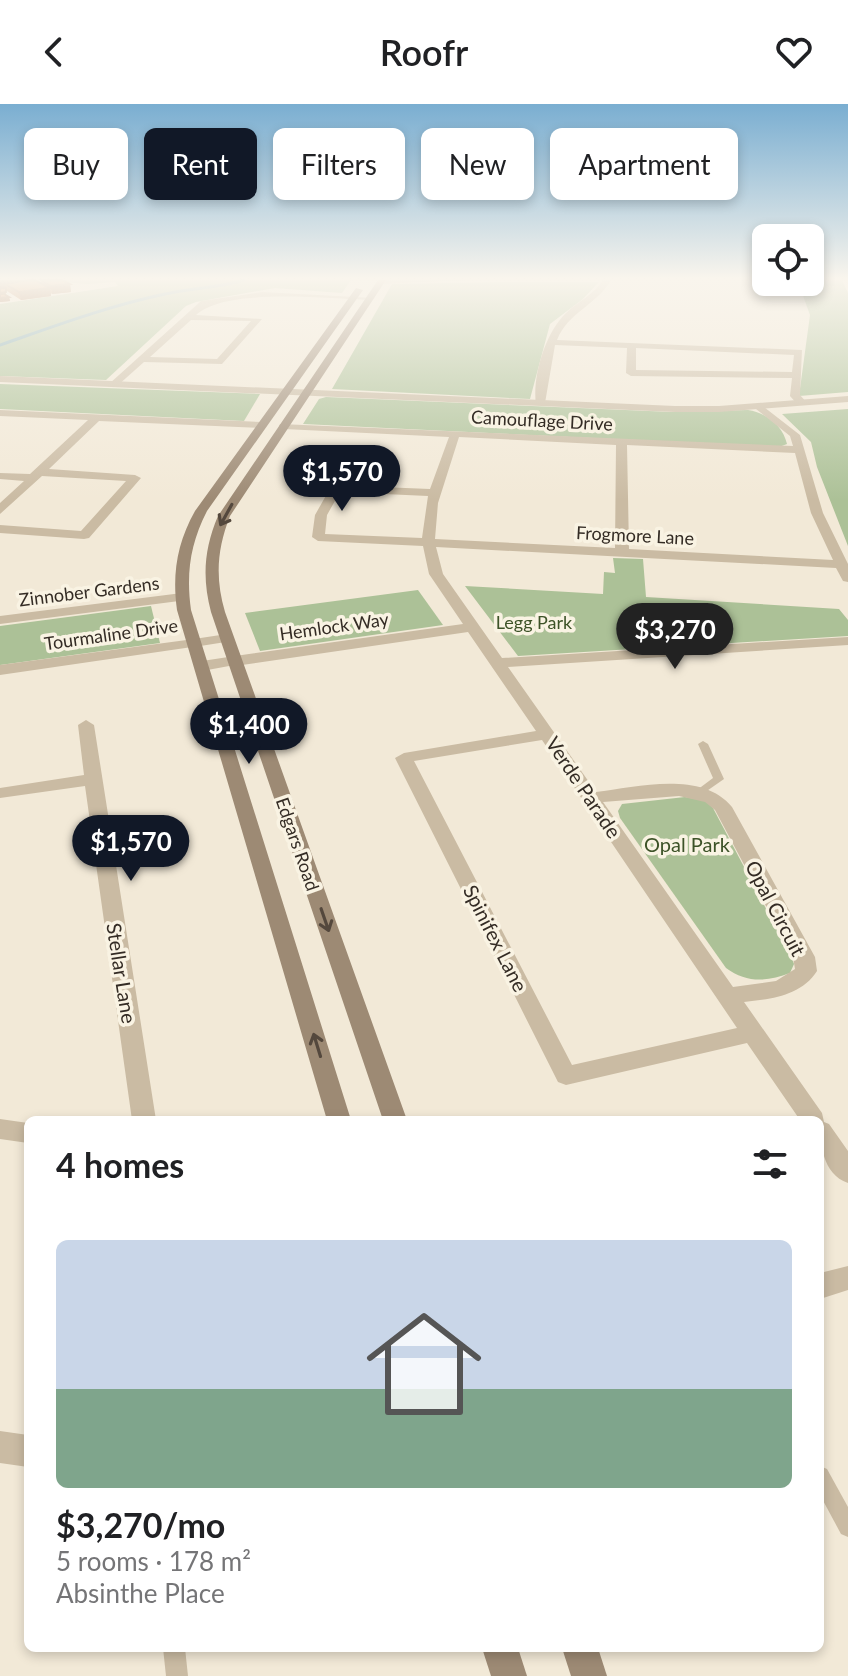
<!DOCTYPE html>
<html lang="en">
<head>
<meta charset="utf-8">
<style>
	:root { --surface:#fff; --page:#f6f6f6; --text:#202124; --muted:#757577; --line:#e0e0e0; --accent:#111827 }
	body { margin:0; font-family:Lato,sans-serif; background:var(--page); color:var(--text); height:100vh; display:flex; flex-direction:column; font-size:30px; white-space:nowrap }
	* { box-sizing:border-box; margin:0 }
	p { font-size:26px; color:var(--muted) }
	.icon { flex:none; width:44px; height:44px; fill:none; stroke:currentColor; stroke-width:2; stroke-linecap:round; stroke-linejoin:round }
	.map { position:relative; flex:1; overflow:hidden }
	.panel { position:absolute; left:24px; top:1012px; width:800px; height:536px; display:flex; flex-direction:column; background:var(--surface); border-radius:12px; box-shadow:0 4px 12px #0003 }
	.panel>* { flex:none }
	.top-card { position:absolute; left:24px; top:24px; width:800px; height:72px; display:flex; gap:16px }
	.buttons { position:absolute; left:752px; top:120px; display:grid; gap:16px }
	.buttons a { display:grid; place-items:center; width:72px; height:72px; border-radius:12px; background:var(--surface); box-shadow:0 4px 12px #0003; font-size:40px }
	.price { position:absolute; translate:-50% -68px; padding:0 18px; border-radius:28px; background:var(--accent); color:#fff; font-size:26px; line-height:52px; filter:drop-shadow(0 2px 4px #0008) }
	.price::after { content:''; position:absolute; left:50%; top:48px; width:24px; height:18px; margin-left:-12px; background:inherit; clip-path:polygon(0 0,100% 0,50% 100%) }
	.price.on { background:#222; color:#fff }
	ul { padding:0; list-style:none }
	li { display:grid; align-content:center; gap:16px; height:424px; padding:0 32px }
	li+li { border-top:2px solid var(--line) }
	li span { display:grid; place-items:center; height:248px; border-radius:12px; color:#555 }
	li>.icon { margin-inline-start:auto }
	span .icon { width:144px; height:144px; fill:#fffc; stroke-width:1 }
	li b { font-size:34px }
	h2 { display:flex; justify-content:space-between; align-items:center; height:96px; padding:0 32px; font-size:34px }
	.tag { padding:0 28px; border-radius:12px; background:var(--surface); box-shadow:0 4px 12px #0003; font-size:28px; line-height:72px }
	.tag.on { background:var(--accent); color:#fff }
	header { display:flex; justify-content:space-between; align-items:center; height:104px; padding:0 32px; background:var(--surface); font-size:36px; font-weight:600 }
	.map>svg:first-child { display:block }
	.green { fill:#acc197 }
	.lines { fill:none; stroke-linecap:round; stroke-linejoin:round }
	.stream { stroke:#75a4af; stroke-width:3 }
	.service { fill:#cabba3; fill-rule:evenodd }
	.minor { fill:#cabba3; fill-rule:evenodd }
	.tertiary { fill:#cabba3; fill-rule:evenodd }
	.secondary { fill:#9d8a74; fill-rule:evenodd }
	.wall { fill:#ae6534 }
	.shaded-wall { fill:#8d532b }
	.building { fill:#ca763d; stroke:#8d532b; stroke-width:2 }
	.oneway { stroke:#54483d }
	.labels { text-anchor:middle; dominant-baseline:central; stroke-width:7; stroke-linejoin:round; paint-order:stroke }
	.far-street-label { font-size:18px; fill:#342c25; stroke:#f9f3e3 }
	.far-park-label { font-size:18px; fill:#3d5328; stroke:#f9f3e3 }
	.street-label { font-size:20px; fill:#342c25; stroke:#f9f3e3 }
	.park-label { font-size:20px; fill:#3d5328; stroke:#f9f3e3 }
</style>
</head>
<body>
<header><svg class="icon" aria-label="back" viewBox="0 0 24 24"><path d="M15 5l-7 7 7 7"/></svg>Roofr<svg class="icon" aria-label="heart" viewBox="0 0 24 24"><path d="M12 20l-8-8c-3-5 5-10 8-4 3-6 11-1 8 4z"/></svg></header>
<div class="map">
<svg width="848" height="1572" viewBox="0 0 848 1572">
	<rect width="100%" height="100%" fill="#f2e9d7"/>
	<g class="green">
		<polygon points="41,176 351,176 342,189 275,184 196,198 186,202 106,276 0,272 0,200 118,182 115,178 87,180"/>
		<polygon points="810,176 842,176 848,189 848,288 799,292 810,211 798,178"/>
		<polygon points="504,178 599,178 583,195 550,220 530,295 332,285 392,180"/>
		<polygon points="0,280 260,290 244,317 0,305"/>
		<path d="M326,293L672,308L748,306C767,309 783,322 787,340L779,343L303,320L319,295Z"/>
		<polygon points="848,305 848,442 817,363 811,338 782,310"/>
		<polygon points="613,454 643,455 646,493 839,505 848,516 848,532 518,552 465,482 603,490 604,468 615,469"/>
		<polygon points="418,486 443,521 260,547 245,509"/>
		<polygon points="151,502 160,539 0,561 0,522"/>
		<path d="M685,693L706,697L713,704L791,852L794,860L790,869C767,878 746,879 726,864L620,714L618,707L622,700Z"/>
	</g>
	<g class="lines">
		<path class="stream" d="M0,241C55,222 108,202 165,190C192,184 218,184 244,176"/>
		<g class="service">
			<polygon points="703,637 708,640 724,675 701,691 697,690 696,688 697,686 713,674 698,640"/>
			<polygon points="820,1362 827,1365 848,1403 848,1433 841,1430 820,1391"/>
			<polygon points="163,1544 185,1544 188,1572 166,1572"/>
		</g>
		<g class="minor">
			<polygon points="378,176 466,176 381,180"/>
			<path d="M603,176H611C597,201 568,208 557,236L802,246L800,291L807,299L798,301L790,292L792,274L631,272L626,269L627,244L555,241L545,299L536,301C532,273 545,229 566,209C578,197 594,191 603,176ZM636,244L794,251L792,268L636,266Z"/>
			<path d="M262,188L374,194L370,196C328,195 227,183 196,211L262,215L222,260L144,258L117,282L109,280L201,197ZM191,216L251,217L217,255L150,253Z"/>
			<path d="M760,300L800,331L823,409L848,460V478L843,477L836,464L436,443L443,470L502,554L848,533V541L508,563L596,688C636,683 702,666 732,703L815,853L817,867C801,892 771,895 744,898L822,1009L824,1018L829,1020L848,1047V1079C822,1070 820,1039 820,1016H800L747,939L566,981L558,978L395,654L404,649L536,627L468,528L235,562L227,557L235,552L463,520L429,470L423,442L318,437L312,433L315,411L332,381L430,385L449,333L284,325L279,322L280,320L793,342L790,332L756,305V301ZM459,333L616,341L615,444L435,435L438,399ZM627,341L795,349L811,409L833,456L629,445ZM340,388L428,392L422,434L325,430L327,411ZM542,636L737,924L572,961L414,657ZM679,692L705,698L715,706L793,853L795,865L776,877L733,883L603,698Z"/>
			<polygon points="0,306 262,318 267,321 262,324 99,317 49,365 135,371 141,374 89,434 84,435 0,429 0,421 81,427 126,377 42,372 0,410 0,399 24,377 0,375 0,369 30,370 88,316 0,312"/>
			<polygon points="182,489 189,493 187,496 0,520 0,512"/>
			<polygon points="194,535 201,539 199,542 0,571 0,561"/>
			<polygon points="86,616 94,621 156,1016 132,1016 85,682 0,694 0,684 84,671 78,621"/>
			<polygon points="0,1015 28,1019 28,1039 0,1035"/>
			<polygon points="848,1162 848,1186 820,1195 820,1169"/>
			<polygon points="0,1327 28,1331 28,1363 0,1359"/>
		</g>
		<g class="tertiary">
			<polygon points="0,272 675,302 719,302 848,292 848,298 719,308 675,308 0,278"/>
			<polygon points="227,530 234,534 232,537 194,543 187,539 194,535"/>
			<polygon points="235,552 240,554 240,560 202,567 194,562 202,557"/>
		</g>
		<g class="secondary">
			<path d="M378,176H386L230,412C217,445 215,474 225,508L407,1016H383L211,508C202,474 204,445 218,412Z"/>
			<path d="M356,184L363,186L207,407C190,440 186,470 191,506L351,1016H327L177,506C172,470 177,439 195,407Z"/>
			<polygon points="482,1544 518,1544 527,1572 491,1572"/>
			<polygon points="562,1544 598,1544 607,1572 571,1572"/>
		</g>
	</g>
	<polygon class="wall" points="0,176 35,176 41,179 41,176 62,176 70,180 71,188 52,190 51,189 51,192 21,196 7,187 6,184 6,192 9,193 10,197 0,198"/>
	<g class="shaded-wall">
		<polygon points="0,176 30,176 5,180 6,184 0,185"/>
		<polygon points="70,180 71,188 52,190 51,182"/>
		<polygon points="50,184 51,192 21,196 19,188"/>
		<polygon points="9,193 10,197 0,198 0,194"/>
	</g>
	<g class="building">
		<polygon points="30,176 35,176 50,184 19,188 5,180"/>
		<polygon points="41,176 62,176 70,180 51,182"/>
		<polygon points="0,184 6,184 6,188 0,189"/>
		<polygon points="0,190 4,190 9,193 0,194"/>
	</g>
	<defs><path id="oneway-shaft" d="M-6 0H5M1.5-3L5.5 0L1.5 3" fill="none" stroke-width="1.6" stroke-linecap="round" stroke-linejoin="round" transform="scale(2)"/></defs>
	<g class="oneway">
		<use href="#oneway-shaft" transform="translate(226 411) rotate(119)"/>
		<use href="#oneway-shaft" transform="translate(325 816) rotate(71)"/>
		<use href="#oneway-shaft" transform="translate(317 941) rotate(-107)"/>
	</g>
	<linearGradient id="sky" x2="0" y2="1"><stop stop-color="#7aaed1"/><stop offset="0.44" stop-color="#f9f5ed"/><stop offset="1" stop-color="#f9f5ed" stop-opacity="0"/></linearGradient>
	<rect width="848" height="396" fill="url(#sky)"/>
	<g class="labels">
		<g class="far-street-label">
			<text transform="translate(542 316) rotate(3)">Camouflage Drive</text>
			<text transform="translate(635 431) rotate(3)">Frogmore Lane</text>
			<text transform="translate(89 487) rotate(-7)">Zinnober Gardens</text>
			<text transform="translate(334 522) rotate(-8)">Hemlock Way</text>
			<text transform="translate(111 530) rotate(-8)">Tourmaline Drive</text>
			<text transform="translate(298 740) rotate(71)">Edgars Road</text>
		</g>
		<g class="far-park-label">
			<text x="534" y="518">Legg Park</text>
		</g>
		<g class="street-label">
			<text transform="translate(584 683) rotate(56)">Verde Parade</text>
			<text transform="translate(776 804) rotate(62)">Opal Circuit</text>
			<text transform="translate(496 834) rotate(63)">Spinifex Lane</text>
			<text transform="translate(122 869) rotate(81)">Stellar Lane</text>
		</g>
		<g class="park-label">
			<text x="687" y="740">Opal Park</text>
		</g>
	</g>
</svg>
<div class="buttons">
<a><svg class="icon" aria-label="locate" viewBox="0 0 24 24"><circle cx="12" cy="12" r="6"/><path d="M12 2v4M12 18v4M2 12h4M18 12h4"/></svg></a>
</div>
<b class="price" style="left:342px;top:409px">$1,570</b>
<b class="price on" style="left:675px;top:567px">$3,270</b>
<b class="price" style="left:249px;top:662px">$1,400</b>
<b class="price" style="left:131px;top:779px">$1,570</b>
<div class="top-card">
<a class="tag">Buy</a>
<a class="tag on">Rent</a>
<a class="tag">Filters</a>
<a class="tag">New</a>
<a class="tag">Apartment</a>
</div>
<section class="panel">
<h2>4 homes<svg class="icon" aria-label="filters" viewBox="0 0 24 24"><path d="M4 7h16M4 17h16"/><circle cx="9" cy="7" r="2"/><circle cx="15" cy="17" r="2"/></svg></h2>
<ul>
<li><span style="background:linear-gradient(#c9d6e8 60%,#7fa58c 0)"><svg class="icon" aria-label="home" viewBox="0 0 24 24"><path d="M3 11l9-7 9 7M6 9v11h12V9"/></svg></span><div><b>$3,270/mo</b><p>5 rooms · 178 m²</p><p>Absinthe Place</p></div></li>
</ul>
</section>
</div>
</body>
</html>
